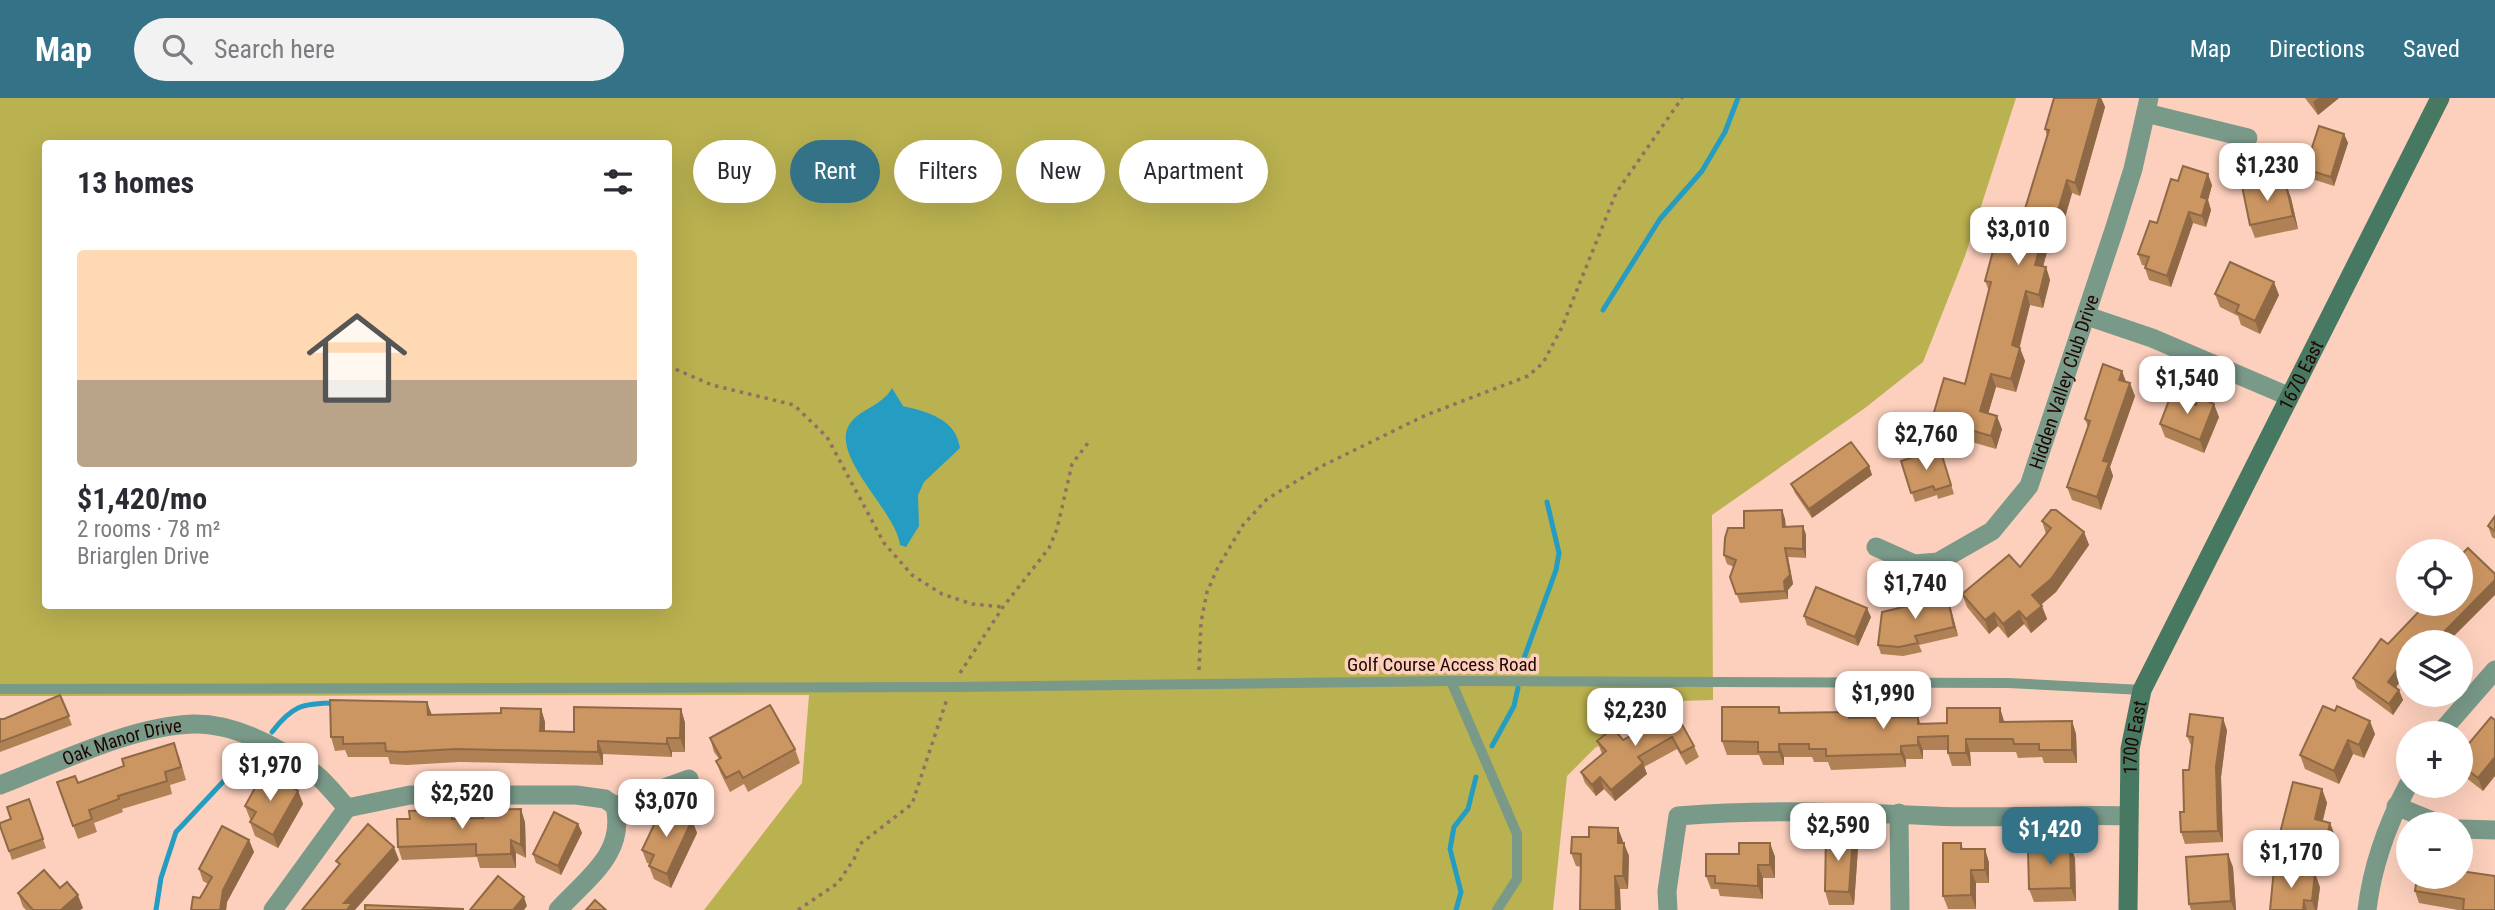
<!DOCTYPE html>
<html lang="en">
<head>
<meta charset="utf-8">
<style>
	:root { --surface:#fff; --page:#f2f2f3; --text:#2b2b33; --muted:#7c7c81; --line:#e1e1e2; --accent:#347287 }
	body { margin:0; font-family:"Roboto Condensed",sans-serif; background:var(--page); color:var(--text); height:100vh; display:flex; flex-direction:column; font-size:26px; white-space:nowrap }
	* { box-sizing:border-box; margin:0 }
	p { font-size:23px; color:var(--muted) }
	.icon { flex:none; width:38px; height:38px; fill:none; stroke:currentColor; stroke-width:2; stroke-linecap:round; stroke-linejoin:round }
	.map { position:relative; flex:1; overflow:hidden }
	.sheet { position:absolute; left:42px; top:42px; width:630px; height:469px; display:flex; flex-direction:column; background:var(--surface); border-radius:7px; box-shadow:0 7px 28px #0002 }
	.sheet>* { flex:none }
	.hud { position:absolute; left:693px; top:42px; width:665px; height:63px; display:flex; gap:14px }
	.controls { position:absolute; left:2396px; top:441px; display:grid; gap:14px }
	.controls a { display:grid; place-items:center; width:77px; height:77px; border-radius:50%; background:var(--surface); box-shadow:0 7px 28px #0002; font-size:35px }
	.price { position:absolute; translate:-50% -60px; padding:0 16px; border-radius:14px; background:#fff; color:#222; font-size:23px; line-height:46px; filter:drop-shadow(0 2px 4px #0008) }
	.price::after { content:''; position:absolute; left:50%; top:42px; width:21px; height:16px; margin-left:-10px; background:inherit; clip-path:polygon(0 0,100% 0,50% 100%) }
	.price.on { background:var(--accent); color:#fff }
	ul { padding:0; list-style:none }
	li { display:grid; align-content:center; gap:14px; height:371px; padding:0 35px }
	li+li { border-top:2px solid var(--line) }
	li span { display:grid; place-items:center; height:217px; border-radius:7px; color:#555 }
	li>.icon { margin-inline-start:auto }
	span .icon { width:126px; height:126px; fill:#fffc; stroke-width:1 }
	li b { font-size:30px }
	h2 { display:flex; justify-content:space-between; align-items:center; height:84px; padding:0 35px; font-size:30px }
	.tag { padding:0 24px; border-radius:32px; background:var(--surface); box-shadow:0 7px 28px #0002; font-size:24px; line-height:63px }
	.tag.on { background:var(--accent); color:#fff }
	header { display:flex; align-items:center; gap:42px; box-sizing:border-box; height:98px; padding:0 35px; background:var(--accent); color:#fff }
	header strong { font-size:33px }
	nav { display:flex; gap:38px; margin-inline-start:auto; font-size:24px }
	.search { width:490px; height:63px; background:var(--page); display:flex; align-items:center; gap:18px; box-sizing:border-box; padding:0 24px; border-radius:38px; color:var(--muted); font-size:26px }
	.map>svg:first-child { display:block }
	.green { fill:#bab150; fill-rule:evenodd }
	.water { fill:#259cc1 }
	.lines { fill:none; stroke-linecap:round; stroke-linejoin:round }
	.stream { stroke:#259cc1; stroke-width:5 }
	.path { stroke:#926f62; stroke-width:3.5; stroke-dasharray:3.5 5; stroke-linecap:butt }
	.service { stroke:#799989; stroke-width:10 }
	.minor { stroke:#799989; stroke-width:19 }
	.secondary { stroke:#477862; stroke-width:19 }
	.wall { fill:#af8154 }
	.shaded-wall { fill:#8f6945 }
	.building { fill:#cc9662; stroke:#8f6945; stroke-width:2 }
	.labels { text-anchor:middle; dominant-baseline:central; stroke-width:7; stroke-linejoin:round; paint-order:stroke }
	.street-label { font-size:19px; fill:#200700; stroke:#fdd0bd }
</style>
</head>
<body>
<header>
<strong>Map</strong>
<div class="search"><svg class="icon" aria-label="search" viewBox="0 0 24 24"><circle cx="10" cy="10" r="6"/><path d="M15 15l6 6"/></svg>Search here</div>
<nav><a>Map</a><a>Directions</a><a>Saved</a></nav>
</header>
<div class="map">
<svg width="2495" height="812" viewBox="0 0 2495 812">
	<rect width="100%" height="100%" fill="#fdd0bd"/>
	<path class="green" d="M0,0H2016L1965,158L1923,264L1865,310L1712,417L1713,602L1679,603L1595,650L1567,678L1553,812H704L802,685L809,597L0,598ZM46,46H668V508H46Z"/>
	<path class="water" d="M892,290L903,308C928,314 956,321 960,350L924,384L918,397L919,428L906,449L900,447C897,415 833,361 848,329C857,311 882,309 892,290Z"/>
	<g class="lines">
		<g class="stream">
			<polyline points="1603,212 1660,121 1702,73 1725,34 1738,0"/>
			<polyline points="1524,560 1556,472 1559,455 1547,404"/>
			<path d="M272,634C292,608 302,605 335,605"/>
			<polyline points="1492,648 1514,608 1518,590"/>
			<polyline points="156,812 161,780 176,734 250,655"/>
			<polyline points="1456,812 1461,794 1450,751 1454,729 1468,711 1476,679"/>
		</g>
		<g class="path">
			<polyline points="668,268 712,287 794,307 827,339 884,445 912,477 942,496 972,506 1003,509"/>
			<polyline points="1199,572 1201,524 1207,494 1218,469 1243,427 1267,401 1320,369 1426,317 1528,278 1543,265 1562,229 1616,95 1682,0"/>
			<polyline points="960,575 1003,509 1049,450 1057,431 1072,366 1088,345"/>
			<polyline points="798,812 838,785 854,761 860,746 912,706 947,601"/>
		</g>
		<g class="service">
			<polyline points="1451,583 1517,736 1517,781 1497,812"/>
			<polyline points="0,591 952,589 1451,583 2008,585 2142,592"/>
		</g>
		<g class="minor">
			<polyline points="2146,15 2248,40"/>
			<polyline points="2087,218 2152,240 2288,298"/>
			<path id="s1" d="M1876,449L1914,466L1938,464L1992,433L2029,388L2115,129L2133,71L2149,0"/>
			<polyline points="2440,635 2495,572"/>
			<path id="s2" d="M0,687C58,665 131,628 193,626C235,625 280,650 314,675C326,684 337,699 347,710"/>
			<polyline points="2396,708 2440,726"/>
			<polyline points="347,710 410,697 576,697 605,701 615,708 689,681"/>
			<polyline points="1899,715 1900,812"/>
			<polyline points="2460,731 2495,732"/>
			<polyline points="273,812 347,710"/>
			<path d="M558,812C587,780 626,756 615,708"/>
			<path d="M1668,812L1667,793L1678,718C1764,711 1849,714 1934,718C1998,721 2063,716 2127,718"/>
			<path d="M2367,812C2372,769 2388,725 2408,687"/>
		</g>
		<path class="secondary" id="s3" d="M2128,812L2130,651L2142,592L2440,0"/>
	</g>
	<g class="wall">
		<polygon points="2054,0 2101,0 2105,9 2080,98 2072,95 2062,130 2054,127 2043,169 2046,169 2050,182 2043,210 2030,207 2019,249 2025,263 2016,294 1996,289 1988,316 2002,331 1996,351 1937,334 1932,321 1965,286 1989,193 1985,183 2021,124 2047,38 2045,31"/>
		<polygon points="2305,0 2339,0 2318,17"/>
		<polygon points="2344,36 2348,45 2334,88 2309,80 2305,71"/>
		<polygon points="2178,83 2212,87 2208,102 2211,112 2206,129 2193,125 2171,189 2149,182 2145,170 2146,168 2142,167 2138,156 2157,125"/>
		<polygon points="2260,84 2263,92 2286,87 2291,100 2298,131 2255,140 2250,127"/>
		<polygon points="2215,196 2279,197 2260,236 2241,227 2238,218 2220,209"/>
		<polygon points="2126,284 2135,298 2110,369 2113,378 2101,412 2072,402 2067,389 2088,329 2085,321"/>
		<polygon points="2219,319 2204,355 2165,339 2160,326"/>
		<polygon points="1940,351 1954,396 1938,401 1937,397 1915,404 1901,363"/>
		<polygon points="1869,368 1872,377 1812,420 1795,395 1791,386"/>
		<polygon points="1782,412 1785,421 1786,429 1803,428 1806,437 1806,460 1788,459 1793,486 1788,492 1788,501 1740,505 1730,479 1734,469 1727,466 1724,457 1744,430"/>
		<polygon points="2495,418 2495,441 2492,439 2488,428"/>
		<polygon points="2042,423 2084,434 2089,447 2056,494 2041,507 2047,521 2031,535 2024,526 2008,540 1998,528 1989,536 1967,509 1962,496 2020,469 2046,436"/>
		<polygon points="1939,503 1951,511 1958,538 1919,547 1922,554 1903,558 1881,556 1878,547"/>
		<polygon points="2426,506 2448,544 2408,544 2396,589 2403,602 2393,617 2357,590 2353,580 2388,546"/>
		<polygon points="1804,518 1871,519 1858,548 1807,527"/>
		<polygon points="60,597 72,627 0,654 0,621 4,621"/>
		<polygon points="2323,608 2375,636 2364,660 2353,656 2339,686 2305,671 2300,657"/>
		<polygon points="1779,609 1781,615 1849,614 1851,620 1918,619 1921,626 1947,625 2000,610 2004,624 2072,623 2076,636 2077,665 2044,665 2042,659 2018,660 2016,654 1970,654 1971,668 1952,668 1948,655 1948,652 1923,652 1923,661 1906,661 1906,669 1831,672 1828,664 1814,664 1812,659 1784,659 1784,667 1763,667 1759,657 1727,657 1722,643"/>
		<polygon points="541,611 545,624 545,633 574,634 681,611 685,625 685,654 672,654 672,659 603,656 603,667 460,664 407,667 390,666 388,659 348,659 345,652 335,653 331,639 432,617 501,615"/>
		<polygon points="1660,619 1694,648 1699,659 1686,667 1677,651 1644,669 1647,676 1615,703 1604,691 1596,698 1585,685 1581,674 1602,656 1597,643 1623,642 1647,628 1644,621"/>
		<polygon points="2491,619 2483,693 2460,675 2460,656"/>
		<polygon points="2227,632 2221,679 2223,744 2185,746 2181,734 2184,714 2192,650 2187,638"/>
		<polygon points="710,640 795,651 800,665 748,694 744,686 730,694 721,676 716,663 719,661 714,654"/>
		<polygon points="179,658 186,682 170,687 172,696 122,711 123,714 94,725 97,734 78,741 57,684 78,685"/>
		<polygon points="2322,691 2327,705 2322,723 2330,725 2335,738 2329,763 2284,753 2279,739"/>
		<polygon points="298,693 303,706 278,750 255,738 250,724 252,722 250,721 245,708"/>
		<polygon points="29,701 46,750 12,762 0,728 11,721"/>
		<polygon points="443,718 453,721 525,724 526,760 516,755 516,770 480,770 477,759 402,762 398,749 410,721"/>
		<polygon points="692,722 697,735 671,790 654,781 649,768 650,766 647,765 642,752"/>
		<polygon points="578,726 582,735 561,777 536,765 533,756"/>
		<polygon points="249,742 254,754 227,804 226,812 191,812 208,786 203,783 199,771"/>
		<polygon points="1623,743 1623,745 1629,758 1628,791 1620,791 1581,769 1576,768 1571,755"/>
		<polygon points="1770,745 1775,759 1775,780 1763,780 1763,801 1720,798 1718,791 1711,791 1706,778 1739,756"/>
		<polygon points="1961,745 1963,751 1985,751 1989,765 1989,785 1976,785 1976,811 1948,811 1943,798"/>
		<polygon points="1858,750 1854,807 1829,807 1825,793"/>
		<polygon points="2075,760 2076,803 2034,804 2029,791"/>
		<polygon points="2233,769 2236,812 2191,812 2189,806"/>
		<polygon points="2466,772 2466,774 2495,812 2458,812 2419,805 2415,793"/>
		<polygon points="2320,789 2317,812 2270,812"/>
		<polygon points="60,790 83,810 80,812 26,812 23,809 18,795"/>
	</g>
	<g class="shaded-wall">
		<polygon points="2099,0 2101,0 2105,9 2080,98 2075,85"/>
		<polygon points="2318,0 2339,0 2318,17 2313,4"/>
		<polygon points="2344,36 2348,45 2334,88 2331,79"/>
		<polygon points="2208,76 2212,87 2208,102 2211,112 2206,129 2202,118 2201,99"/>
		<polygon points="2067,82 2072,95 2062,130 2057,116"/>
		<polygon points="2286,87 2291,100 2298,131 2293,118"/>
		<polygon points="2049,114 2054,127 2040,180 2035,167"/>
		<polygon points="2189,114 2193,125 2171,189 2167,178"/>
		<polygon points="2046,169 2050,182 2043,210 2039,197"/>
		<polygon points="2274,184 2279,197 2260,236 2255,223"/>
		<polygon points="2026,193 2030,207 2017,260 2012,247"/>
		<polygon points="2020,250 2025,263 2016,294 2011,281"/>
		<polygon points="2122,273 2127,286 2119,282"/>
		<polygon points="1991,276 1996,289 1985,326 1980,313"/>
		<polygon points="2130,285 2135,298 2110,369 2113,378 2101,412 2097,399 2103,363"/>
		<polygon points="2214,306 2219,319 2204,355 2200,342"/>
		<polygon points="1997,318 2002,331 1996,351 1991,338"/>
		<polygon points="1869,368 1872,377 1812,420 1809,411"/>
		<polygon points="1782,412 1785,421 1786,438 1783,429"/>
		<polygon points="1803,428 1806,437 1806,460 1803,451"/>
		<polygon points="2084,434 2089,447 2056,494 2037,510 2032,497"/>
		<polygon points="1785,450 1788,459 1793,486 1788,492 1788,501 1785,493 1784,483"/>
		<polygon points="2495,482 2495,497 2448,544 2434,544"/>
		<polygon points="1948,502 1951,511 1958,538 1954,529"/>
		<polygon points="2042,508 2047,521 2031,535 2026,521"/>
		<polygon points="1867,510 1871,519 1858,548 1855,539"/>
		<polygon points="2019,513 2024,526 2008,540 2003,526"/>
		<polygon points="1994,515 1998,528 1989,536 1985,522"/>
		<polygon points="2408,557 2408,573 2392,595 2388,584"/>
		<polygon points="2399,592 2403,602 2393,617 2389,606"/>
		<polygon points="427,604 432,617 428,617"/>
		<polygon points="2000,610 2004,623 2004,637 2000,624"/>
		<polygon points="541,611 545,624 545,646 540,633"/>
		<polygon points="681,611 685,625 685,654 680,640"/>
		<polygon points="2223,620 2227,632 2221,679 2223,744 2218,733 2216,668"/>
		<polygon points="2072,623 2076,636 2077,665 2072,652"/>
		<polygon points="2370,623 2375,636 2364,660 2359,647"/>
		<polygon points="1918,639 1923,652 1923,661 1918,647"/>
		<polygon points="667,640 672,654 672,659 667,646"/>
		<polygon points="1966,641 1970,654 1971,668 1966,655"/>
		<polygon points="2348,642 2353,656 2339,686 2334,673"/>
		<polygon points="598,643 603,656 603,667 598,654"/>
		<polygon points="1779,646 1784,659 1784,667 1779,654"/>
		<polygon points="1901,648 1906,661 1906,669 1901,656"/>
		<polygon points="2495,659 2495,678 2483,693 2478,680"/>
		<polygon points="1643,665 1647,676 1615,703 1611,692"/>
		<polygon points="1600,679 1604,691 1596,698 1592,687"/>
		<polygon points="2322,691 2327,705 2320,735 2315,721"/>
		<polygon points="298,693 303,706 278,750 273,737"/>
		<polygon points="521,711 525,724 526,760 521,747"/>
		<polygon points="692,722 697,735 671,790 667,776"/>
		<polygon points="2330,725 2335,738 2329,763 2324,750"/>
		<polygon points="578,726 582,735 561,777 558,768"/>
		<polygon points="1618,730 1623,743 1622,758 1618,745"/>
		<polygon points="1853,737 1858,750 1854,807 1849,794"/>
		<polygon points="249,742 254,754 227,804 226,812 220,812 223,792"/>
		<polygon points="511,742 516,755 516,770 511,756"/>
		<polygon points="1624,745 1629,758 1628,791 1623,778"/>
		<polygon points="1770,745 1775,759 1775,780 1770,767"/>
		<polygon points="2070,746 2075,760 2076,803 2071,790"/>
		<polygon points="394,749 399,762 355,812 347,812 344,805"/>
		<polygon points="1985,751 1989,765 1989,785 1985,772"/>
		<polygon points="2228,756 2233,769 2236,812 2234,812 2231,803"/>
		<polygon points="2462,760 2466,772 2464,786 2460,777"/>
		<polygon points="1758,767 1763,780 1763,801 1758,788"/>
		<polygon points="1971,772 1976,785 1976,811 1971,797"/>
		<polygon points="2315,775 2320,789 2317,812 2315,812 2312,803"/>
		<polygon points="1615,778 1620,791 1621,812 1616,812"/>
		<polygon points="78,797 83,810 80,812 63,812 62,811"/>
		<polygon points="524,799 527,808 524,812 513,812"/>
		<polygon points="2304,802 2307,812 2303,812"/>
	</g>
	<g class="building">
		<polygon points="2054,0 2099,0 2075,85 2067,82 2057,116 2049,114 2035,167 2046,169 2039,197 2026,193 2012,247 2020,250 2011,281 1991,276 1980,313 1997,318 1991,338 1932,321 1944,280 1965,286 1991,184 1985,183 2002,119 2021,124 2049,32 2045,31"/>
		<polygon points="2319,28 2344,36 2331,79 2305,71"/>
		<polygon points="2183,68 2208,76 2201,99 2207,101 2202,118 2189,114 2167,178 2145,170 2149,159 2138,156 2150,123 2157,125 2171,81 2178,83"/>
		<polygon points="2260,84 2262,92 2286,87 2293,118 2250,127 2242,88"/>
		<polygon points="2230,164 2274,184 2255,223 2236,214 2239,207 2215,196"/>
		<polygon points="2103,266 2122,273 2119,282 2130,285 2103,363 2109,364 2097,399 2067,389 2090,323 2085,321"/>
		<polygon points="2171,297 2196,307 2198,299 2214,306 2200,342 2160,326"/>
		<polygon points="1851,344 1869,368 1809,411 1791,386"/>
		<polygon points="1940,351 1951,387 1935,392 1933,388 1911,395 1901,363"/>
		<polygon points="1782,412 1783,429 1803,428 1803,451 1785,450 1790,477 1784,483 1785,493 1736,496 1730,479 1736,462 1724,457 1725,440 1728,430 1744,430 1744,413"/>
		<polygon points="2051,412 2056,412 2084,434 2051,481 2032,497 2042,508 2026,521 2019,513 2003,526 1994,515 1985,522 1962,496 2009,457 2020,469 2051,430 2042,423"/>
		<polygon points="2495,418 2495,433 2488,428"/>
		<polygon points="2468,450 2495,476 2495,482 2434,544 2422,544 2419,542 2417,544 2408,544 2408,557 2388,584 2399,592 2389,606 2353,580 2381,541 2388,546 2426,506 2460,506 2460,458"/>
		<polygon points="1816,489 1867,510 1855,539 1804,518"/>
		<polygon points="1936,494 1939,504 1948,502 1954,529 1915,538 1918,545 1899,549 1878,547 1882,514 1920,505 1918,498"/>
		<polygon points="60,597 69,618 0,644 0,621 4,621"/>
		<polygon points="330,602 427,604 428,617 501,615 501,610 541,611 540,633 574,634 574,609 681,611 680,640 667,640 667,646 598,643 598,654 456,651 402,654 386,653 385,645 343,646 343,639 331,639"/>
		<polygon points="770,607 795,651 743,680 739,673 726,680 716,663 721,660 710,640"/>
		<polygon points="2323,608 2335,613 2337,608 2370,623 2359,647 2348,642 2334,673 2300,657"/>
		<polygon points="1722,609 1779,609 1779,615 1849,614 1849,620 1918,619 1918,626 1947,625 1947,610 2000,610 2000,624 2072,623 2072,652 2039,652 2039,646 2014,646 2013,641 1966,641 1966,655 1948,655 1948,638 1918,639 1918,647 1901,648 1901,656 1826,658 1826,651 1809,651 1809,646 1779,646 1779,654 1758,654 1758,644 1722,643"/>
		<polygon points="1674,612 1694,648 1681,655 1672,639 1638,659 1643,665 1611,692 1600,679 1592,687 1581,674 1606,653 1597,643 1613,630 1623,642 1648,628 1644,621 1657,613 1660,619"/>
		<polygon points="2190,616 2223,620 2216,668 2218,733 2181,734 2180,714 2184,714 2183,672 2189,672 2193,639 2187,638"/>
		<polygon points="2491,619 2495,622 2495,659 2478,680 2460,666 2460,656"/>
		<polygon points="174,645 181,669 165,674 167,683 118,698 119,701 89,712 92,721 73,728 57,684 75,678 78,685 124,668 122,661"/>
		<polygon points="264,674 298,693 273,737 250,724 256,714 245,708"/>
		<polygon points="2293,684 2322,691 2315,721 2330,725 2324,750 2279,739"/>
		<polygon points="29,701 43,741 9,753 0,728 0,725 11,721 7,709"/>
		<polygon points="663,708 692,722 667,776 649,768 654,757 642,752"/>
		<polygon points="521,711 521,747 511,742 511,756 476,757 476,746 398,749 397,721 410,721 409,713 441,712 441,718 452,718 452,721 483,720 483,712"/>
		<polygon points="554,714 578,726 558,768 533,756"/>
		<polygon points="368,726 394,749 344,805 352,805 347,812 302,812 340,766 336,763"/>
		<polygon points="222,728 249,742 223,792 220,812 191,812 193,799 200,800 212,779 199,771"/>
		<polygon points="1589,729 1618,730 1618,745 1624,745 1623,778 1615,778 1616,812 1580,812 1581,756 1571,755 1572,739 1589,739"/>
		<polygon points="1826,737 1853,737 1849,794 1825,793"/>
		<polygon points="1739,745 1770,745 1770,767 1758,767 1758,788 1715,785 1715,778 1706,778 1706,756 1739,756"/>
		<polygon points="1943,745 1961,745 1961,751 1985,751 1985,772 1971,772 1971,797 1943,798"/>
		<polygon points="2070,746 2071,790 2029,791 2028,752 2041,751 2041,747"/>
		<polygon points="2228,756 2231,803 2189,806 2186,759"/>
		<polygon points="2274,771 2315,775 2312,803 2304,802 2303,812 2270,812"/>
		<polygon points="44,772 60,790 67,784 78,797 62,811 64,812 33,812 18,795"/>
		<polygon points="2460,773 2495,778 2495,812 2463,812 2464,801 2415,793 2417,779 2460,779"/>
		<polygon points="498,778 524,799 513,812 470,812"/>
		<polygon points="595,802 606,812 586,812"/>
		<polygon points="365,807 463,811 463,812 365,812"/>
	</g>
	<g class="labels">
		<g class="street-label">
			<text stroke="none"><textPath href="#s3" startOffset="574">1670 East</textPath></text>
			<text stroke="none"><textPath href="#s1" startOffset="296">Hidden Valley Club Drive</textPath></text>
			<text x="1442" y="566">Golf Course Access Road</text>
			<text stroke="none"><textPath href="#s3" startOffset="173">1700 East</textPath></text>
			<text stroke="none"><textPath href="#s2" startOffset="130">Oak Manor Drive</textPath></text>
		</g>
	</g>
</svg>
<div class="controls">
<a><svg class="icon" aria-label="locate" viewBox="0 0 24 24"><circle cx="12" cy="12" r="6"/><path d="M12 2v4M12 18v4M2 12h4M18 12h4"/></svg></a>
<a><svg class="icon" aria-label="layers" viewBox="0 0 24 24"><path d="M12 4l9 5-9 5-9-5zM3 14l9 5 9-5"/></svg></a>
<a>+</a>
<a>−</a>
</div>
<b class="price" style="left:2267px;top:105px">$1,230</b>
<b class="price" style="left:2018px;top:169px">$3,010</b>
<b class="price" style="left:2187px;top:318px">$1,540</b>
<b class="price" style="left:1926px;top:374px">$2,760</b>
<b class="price" style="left:1915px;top:523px">$1,740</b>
<b class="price" style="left:1883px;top:633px">$1,990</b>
<b class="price" style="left:1635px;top:650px">$2,230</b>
<b class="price" style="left:270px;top:705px">$1,970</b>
<b class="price" style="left:462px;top:733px">$2,520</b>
<b class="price" style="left:666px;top:741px">$3,070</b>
<b class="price" style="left:1838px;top:765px">$2,590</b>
<b class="price on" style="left:2050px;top:769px">$1,420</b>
<b class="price" style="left:2291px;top:792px">$1,170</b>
<div class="hud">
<a class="tag">Buy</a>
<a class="tag on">Rent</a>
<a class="tag">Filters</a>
<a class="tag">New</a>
<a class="tag">Apartment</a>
</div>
<section class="sheet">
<h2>13 homes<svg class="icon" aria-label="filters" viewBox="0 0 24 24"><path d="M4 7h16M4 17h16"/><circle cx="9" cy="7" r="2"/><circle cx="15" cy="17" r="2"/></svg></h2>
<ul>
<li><span style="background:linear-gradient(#ffd9b3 60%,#b9a48a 0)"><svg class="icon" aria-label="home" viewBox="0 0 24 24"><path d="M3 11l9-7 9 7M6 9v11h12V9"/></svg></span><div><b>$1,420/mo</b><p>2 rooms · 78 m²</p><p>Briarglen Drive</p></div></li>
</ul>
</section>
</div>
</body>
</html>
